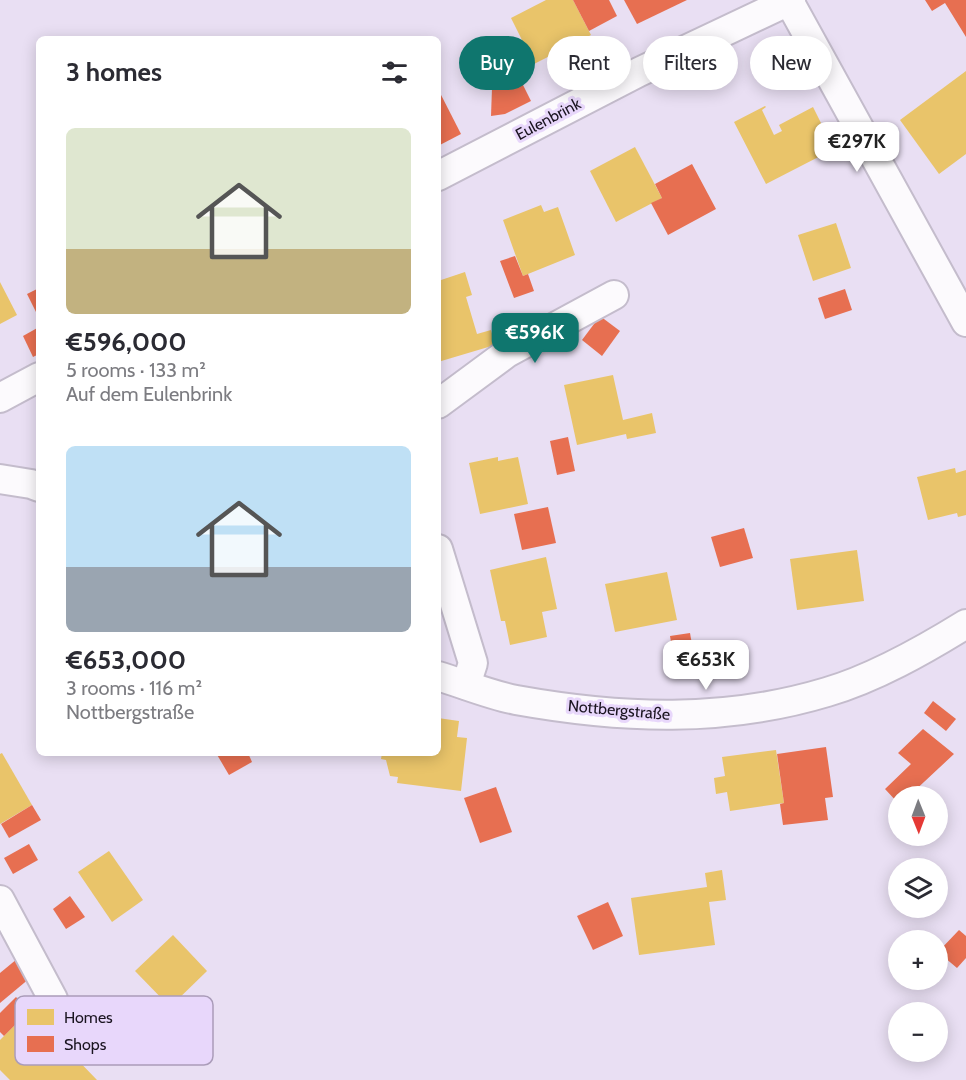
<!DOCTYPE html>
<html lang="en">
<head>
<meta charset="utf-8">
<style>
	:root { --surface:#fff; --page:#f7f7f7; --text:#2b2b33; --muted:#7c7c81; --accent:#0f766e }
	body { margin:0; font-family:Cabin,sans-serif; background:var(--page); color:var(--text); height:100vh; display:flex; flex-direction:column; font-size:22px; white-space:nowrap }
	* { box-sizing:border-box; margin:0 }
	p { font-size:20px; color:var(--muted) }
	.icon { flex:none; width:33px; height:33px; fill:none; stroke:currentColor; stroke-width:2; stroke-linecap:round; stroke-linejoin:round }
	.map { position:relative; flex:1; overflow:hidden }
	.details { position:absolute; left:36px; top:36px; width:405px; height:720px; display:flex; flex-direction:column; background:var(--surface); border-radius:9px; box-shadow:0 3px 15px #0003 }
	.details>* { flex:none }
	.hud { position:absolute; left:459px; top:36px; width:417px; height:54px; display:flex; gap:12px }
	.needle { width:39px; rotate:179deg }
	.fabs { position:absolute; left:888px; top:786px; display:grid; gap:12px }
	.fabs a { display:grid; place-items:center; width:60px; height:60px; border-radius:50%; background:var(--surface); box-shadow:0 3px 15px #0003; font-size:30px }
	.price { position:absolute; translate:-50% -51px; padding:0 14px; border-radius:12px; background:#fff; color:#222; font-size:20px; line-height:39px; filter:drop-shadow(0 2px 3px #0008) }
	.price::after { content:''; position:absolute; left:50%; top:36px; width:18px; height:14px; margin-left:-9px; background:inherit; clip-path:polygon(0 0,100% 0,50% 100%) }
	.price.on { background:var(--accent); color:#fff }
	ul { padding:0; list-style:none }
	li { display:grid; align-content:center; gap:12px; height:318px; padding:0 30px }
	li span { display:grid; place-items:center; height:186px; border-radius:9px; color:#555 }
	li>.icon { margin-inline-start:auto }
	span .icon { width:108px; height:108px; fill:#fffc; stroke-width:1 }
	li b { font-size:26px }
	h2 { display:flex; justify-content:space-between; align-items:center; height:72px; padding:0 30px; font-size:26px }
	.pill { padding:0 21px; border-radius:27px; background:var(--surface); box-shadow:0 3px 15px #0003; font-size:21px; line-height:54px }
	.pill.on { background:var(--accent); color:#fff }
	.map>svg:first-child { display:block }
	.homes { fill:#e9c46a }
	.shops { fill:#e76f51 }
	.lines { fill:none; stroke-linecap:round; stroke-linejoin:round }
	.street-casing { stroke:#c4bccc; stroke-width:32 }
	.street { stroke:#fcfafd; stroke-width:28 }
	.labels { text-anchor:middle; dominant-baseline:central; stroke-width:6; stroke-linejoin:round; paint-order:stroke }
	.street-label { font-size:16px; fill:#1a1420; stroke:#e8d7fb }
	.key { fill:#e8d7fb; stroke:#aa9cb9; stroke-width:1.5 }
	.key-label { font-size:16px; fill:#1a1420 }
</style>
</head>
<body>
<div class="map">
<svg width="966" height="1080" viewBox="0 0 966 1080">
	<rect width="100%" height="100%" fill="#e9dff3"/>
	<g class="homes">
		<polygon points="546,0 573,0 591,35 534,64 511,18"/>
		<polygon points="966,71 966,154 939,174 900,120"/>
		<polygon points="765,106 766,107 762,110 774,135 782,131 779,125 813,107 834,149 766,184 734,122"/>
		<polygon points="635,147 662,198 616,222 590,171"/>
		<polygon points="541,205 544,212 558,207 575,255 523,276 503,220"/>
		<polygon points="836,223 851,268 813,281 798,235"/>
		<polygon points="465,272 472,295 466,297 477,334 491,330 495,345 438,362 438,281"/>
		<polygon points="0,282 17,315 0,324"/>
		<polygon points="613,375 623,420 652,413 656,433 627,439 626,434 577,445 564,385"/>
		<polygon points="498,457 498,461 518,457 528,504 480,514 469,463"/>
		<polygon points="955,468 956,473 966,470 966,515 958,517 957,513 928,520 917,477"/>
		<polygon points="857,550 864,601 797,610 790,559"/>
		<polygon points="546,557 557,609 542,612 547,637 510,645 505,621 501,621 490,570"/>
		<polygon points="667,572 677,620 615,632 605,584"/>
		<polygon points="438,718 459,721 457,737 467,738 461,791 397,783 398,777 390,776 386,760 381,759 382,753 438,753"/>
		<polygon points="776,750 784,803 730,811 727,792 716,794 714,778 725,776 722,757"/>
		<polygon points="2,753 32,805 0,824 0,754"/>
		<polygon points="109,851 143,900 112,922 78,872"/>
		<polygon points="722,870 726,900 709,902 715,945 639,955 631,898 707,887 705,873"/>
		<polygon points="173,935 207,971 170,1007 135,971"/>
		<polygon points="21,1019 60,1058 68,1050 97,1080 10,1080 0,1070 0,1040"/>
	</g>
	<g class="shops">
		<polygon points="573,0 609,0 617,16 589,31"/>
		<polygon points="624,0 687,0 637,24"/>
		<polygon points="925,0 966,0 966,37 945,3 932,11"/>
		<polygon points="518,75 531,101 505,114 491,116 492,88"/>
		<polygon points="438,89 461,134 438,146"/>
		<polygon points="692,164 716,209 668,235 651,203 662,198 655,184"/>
		<polygon points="515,256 523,276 528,274 534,291 514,298 500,261"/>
		<polygon points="39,288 39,318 27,294"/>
		<polygon points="845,289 852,310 825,319 818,298"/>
		<polygon points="600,316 620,331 602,356 582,340"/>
		<polygon points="39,327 39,354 33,357 23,336"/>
		<polygon points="568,437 575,471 557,475 550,441"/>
		<polygon points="548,507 556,543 522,550 514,514"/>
		<polygon points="744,528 753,558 720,567 711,537"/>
		<polygon points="690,633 696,667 676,671 670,636"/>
		<polygon points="933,701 956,719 946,731 924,713"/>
		<polygon points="923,729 954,754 909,796 898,796 898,803 885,789 911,764 898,753"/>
		<polygon points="826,747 833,797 825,798 828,820 783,825 780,804 784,803 777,754"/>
		<polygon points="216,753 248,753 252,762 229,775"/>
		<polygon points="496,787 512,832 480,843 464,798"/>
		<polygon points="32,805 41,820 9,838 1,824"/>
		<polygon points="29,844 38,860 13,874 4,858"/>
		<polygon points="70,896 85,917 66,929 53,909"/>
		<polygon points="608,902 623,936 593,950 577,916"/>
		<polygon points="959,930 966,936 966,958 957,968 938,952"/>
		<polygon points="17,959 30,978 0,1003 0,973"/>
		<polygon points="16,997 29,1011 4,1036 0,1032 0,1013"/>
	</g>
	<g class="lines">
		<g class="street-casing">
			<g id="street">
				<polyline points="789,1 966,322"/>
				<polyline points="438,176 639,72 791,0"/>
				<polyline points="0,398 39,377"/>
				<polyline points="438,404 507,353 614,295"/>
				<polyline points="0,479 31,484 39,487"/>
				<polyline points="438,549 473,663 466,685"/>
				<path d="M438,676C464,684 490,695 516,700C622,719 724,723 827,692C875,678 924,650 966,624"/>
				<polyline points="0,900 53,999"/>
			</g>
		</g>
		<use href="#street" class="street"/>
	</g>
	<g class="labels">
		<g class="street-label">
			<text transform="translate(548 119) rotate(-28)">Eulenbrink</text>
			<text transform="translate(619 710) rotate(5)">Nottbergstraße</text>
		</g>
	</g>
	<rect x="15" y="996" width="198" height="69" rx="9" class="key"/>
	<rect x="27" y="1009" width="27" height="16" fill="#e9c46a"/>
	<rect x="27" y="1036" width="27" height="16" fill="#e76f51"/>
	<g class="key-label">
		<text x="64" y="1023">Homes</text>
		<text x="64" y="1050">Shops</text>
	</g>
</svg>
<div class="fabs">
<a><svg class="needle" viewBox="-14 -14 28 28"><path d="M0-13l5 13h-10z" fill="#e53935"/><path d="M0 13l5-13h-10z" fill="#7c7c81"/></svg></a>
<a><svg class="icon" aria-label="layers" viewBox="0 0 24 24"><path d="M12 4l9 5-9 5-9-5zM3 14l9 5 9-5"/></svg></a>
<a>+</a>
<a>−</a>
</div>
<b class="price" style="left:857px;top:173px">€297K</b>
<b class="price on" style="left:535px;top:364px">€596K</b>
<b class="price" style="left:706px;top:691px">€653K</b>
<div class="hud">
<a class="pill on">Buy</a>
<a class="pill">Rent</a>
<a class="pill">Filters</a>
<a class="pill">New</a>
</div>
<section class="details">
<h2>3 homes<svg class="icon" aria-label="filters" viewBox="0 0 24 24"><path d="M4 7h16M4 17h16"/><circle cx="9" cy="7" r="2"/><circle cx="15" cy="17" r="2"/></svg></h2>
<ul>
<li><span style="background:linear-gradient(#dfe7d0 65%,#c2b280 0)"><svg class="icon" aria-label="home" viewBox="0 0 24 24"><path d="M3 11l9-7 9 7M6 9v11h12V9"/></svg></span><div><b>€596,000</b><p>5 rooms · 133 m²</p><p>Auf dem Eulenbrink</p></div></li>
<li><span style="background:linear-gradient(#bfe0f5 65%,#9aa5b1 0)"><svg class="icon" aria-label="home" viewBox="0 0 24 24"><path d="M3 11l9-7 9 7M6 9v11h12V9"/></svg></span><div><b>€653,000</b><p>3 rooms · 116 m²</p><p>Nottbergstraße</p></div></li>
</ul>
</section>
</div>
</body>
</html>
